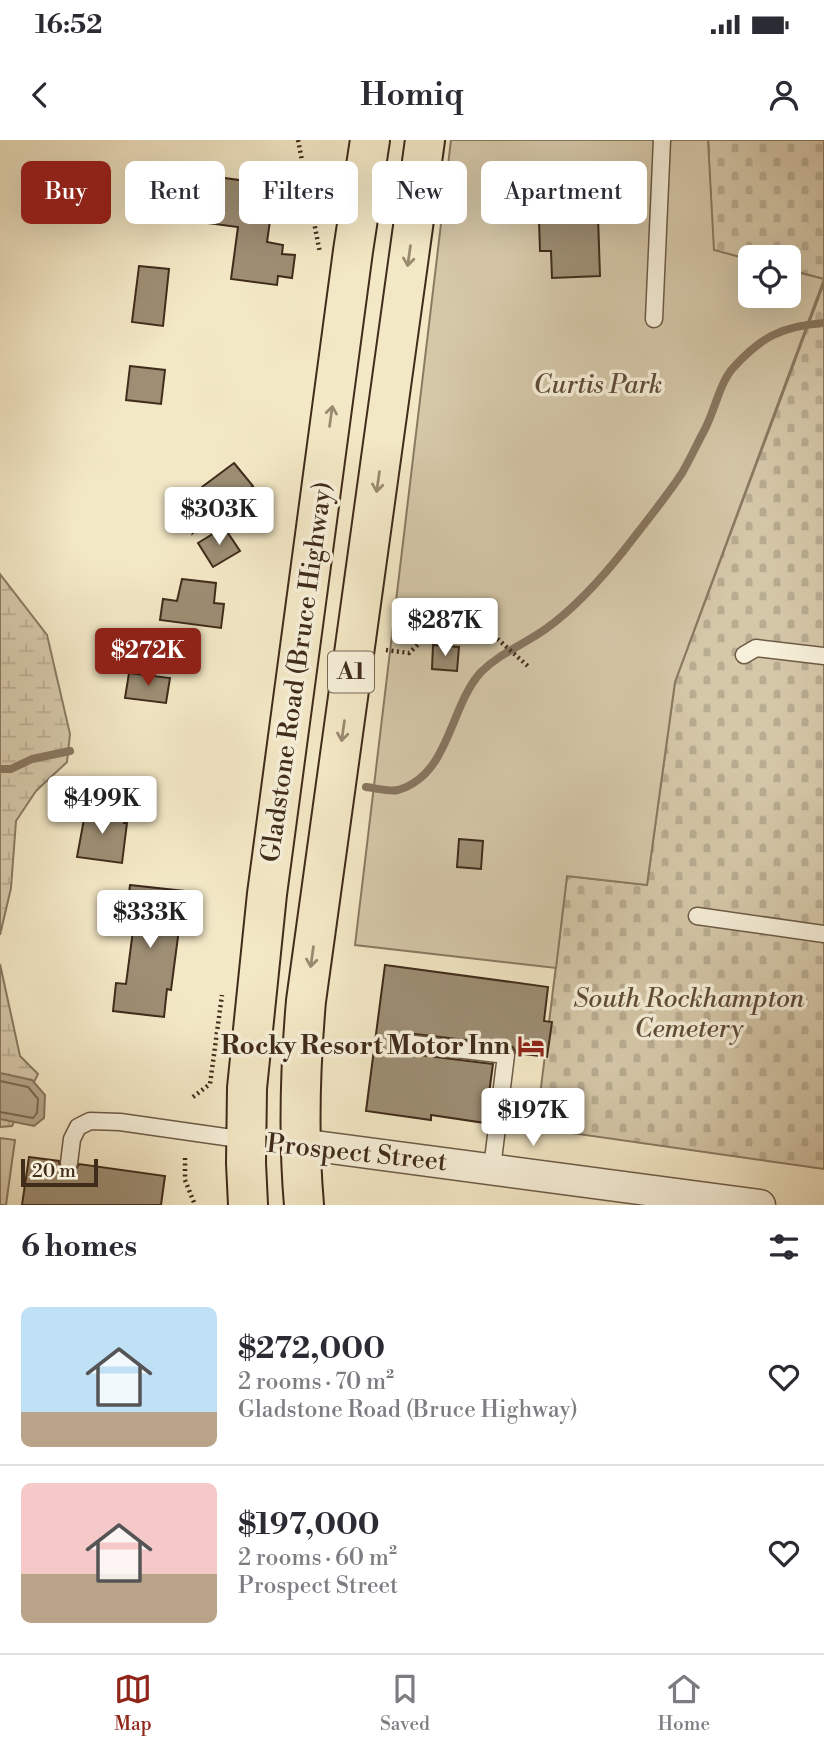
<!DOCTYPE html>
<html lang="en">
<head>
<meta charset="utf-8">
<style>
	:root { --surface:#fff; --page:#f7f7f7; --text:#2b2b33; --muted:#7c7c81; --line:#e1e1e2; --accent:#8f2418 }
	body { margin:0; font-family:"Libre Bodoni",serif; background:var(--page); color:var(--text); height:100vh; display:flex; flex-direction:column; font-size:26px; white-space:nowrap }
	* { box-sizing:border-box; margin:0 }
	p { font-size:23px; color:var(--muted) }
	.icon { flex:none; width:38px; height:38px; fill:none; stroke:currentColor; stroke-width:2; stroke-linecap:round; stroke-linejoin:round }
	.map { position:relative; height:1065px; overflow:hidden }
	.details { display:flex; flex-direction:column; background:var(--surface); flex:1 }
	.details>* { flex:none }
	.banner { position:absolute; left:21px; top:21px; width:782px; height:63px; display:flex; gap:14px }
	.tools { position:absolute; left:738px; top:105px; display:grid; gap:14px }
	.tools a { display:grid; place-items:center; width:63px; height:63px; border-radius:10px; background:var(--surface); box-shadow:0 7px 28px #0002; font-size:35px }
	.scale { position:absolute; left:21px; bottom:18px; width:77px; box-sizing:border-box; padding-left:7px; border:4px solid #402c1b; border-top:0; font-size:19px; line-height:24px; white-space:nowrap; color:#402c1b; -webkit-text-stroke:5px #f7f0da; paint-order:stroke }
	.price { position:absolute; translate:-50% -60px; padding:0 16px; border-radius:7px; background:#fff; color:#222; font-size:23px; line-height:46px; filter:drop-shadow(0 2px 4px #0008) }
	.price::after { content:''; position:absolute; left:50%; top:42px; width:21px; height:16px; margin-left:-10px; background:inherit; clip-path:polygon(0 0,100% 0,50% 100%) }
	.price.active { background:var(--accent); color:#fff }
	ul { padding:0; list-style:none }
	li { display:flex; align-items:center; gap:21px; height:175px; padding:0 21px }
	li+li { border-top:2px solid var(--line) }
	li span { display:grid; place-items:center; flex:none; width:196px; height:140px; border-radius:10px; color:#555 }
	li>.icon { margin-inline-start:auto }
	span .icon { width:84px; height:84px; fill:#fffc; stroke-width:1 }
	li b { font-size:30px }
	h2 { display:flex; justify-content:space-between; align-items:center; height:84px; padding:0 21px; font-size:30px }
	.pill { padding:0 24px; border-radius:10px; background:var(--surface); box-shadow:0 7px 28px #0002; font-size:24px; line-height:63px }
	.pill.active { background:var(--accent); color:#fff }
	.status { display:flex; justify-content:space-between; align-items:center; height:49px; padding:0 35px; background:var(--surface); direction:ltr }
	.status svg { height:19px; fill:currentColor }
	header { display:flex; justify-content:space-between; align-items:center; height:91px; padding:0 21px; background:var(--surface); font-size:32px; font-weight:600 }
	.menu { display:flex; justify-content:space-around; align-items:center; height:98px; border-top:2px solid var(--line); background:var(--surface); font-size:19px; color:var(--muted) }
	.menu a { display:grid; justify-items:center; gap:4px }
	.menu .active { color:var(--accent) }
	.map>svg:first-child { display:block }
	.wetland { fill:url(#wetland-marsh); stroke:#8a7a62; stroke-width:2 }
	.cemetery { fill:url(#cemetery-stones); stroke:#8a7a62; stroke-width:2 }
	.park { fill:#d5c8a9; stroke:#8a7a62; stroke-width:2 }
	.water { fill:#b6a88c; stroke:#87765f; stroke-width:2 }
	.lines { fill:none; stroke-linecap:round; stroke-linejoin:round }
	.shore { stroke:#7b6a54; stroke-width:2 }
	.stream { stroke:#87765f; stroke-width:8 }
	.building { fill:#9d8e74; stroke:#402c1b; stroke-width:2 }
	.service-casing { stroke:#6d5b46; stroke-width:19 }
	.minor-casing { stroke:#6d5b46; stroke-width:33 }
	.trunk-casing { stroke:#402c1b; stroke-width:42 }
	.path { stroke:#402c1b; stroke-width:4.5; stroke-dasharray:2 3.5; stroke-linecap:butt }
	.service { stroke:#f7f0da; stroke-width:16 }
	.minor { stroke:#f7f0da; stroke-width:30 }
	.trunk { stroke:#f3e8c6; stroke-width:38 }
	.oneway { stroke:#9a8a70 }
	.labels { text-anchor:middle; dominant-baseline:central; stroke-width:7; stroke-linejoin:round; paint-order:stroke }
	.shield { fill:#f7f0da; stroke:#776754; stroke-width:2 }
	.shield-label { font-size:24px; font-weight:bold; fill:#402c1b }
	.park-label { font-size:26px; font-style:italic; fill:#5e4b37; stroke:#f7f0da }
	.street-label { font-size:26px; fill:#402c1b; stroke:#f7f0da }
	.poi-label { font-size:26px; font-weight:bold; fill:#402c1b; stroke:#f7f0da; text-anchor:end }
</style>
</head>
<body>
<div class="status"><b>16:52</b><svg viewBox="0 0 49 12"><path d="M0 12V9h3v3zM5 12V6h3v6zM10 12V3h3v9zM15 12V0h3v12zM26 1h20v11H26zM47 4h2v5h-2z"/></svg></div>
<header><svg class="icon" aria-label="back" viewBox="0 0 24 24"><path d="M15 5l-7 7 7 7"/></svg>Homiq<svg class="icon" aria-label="person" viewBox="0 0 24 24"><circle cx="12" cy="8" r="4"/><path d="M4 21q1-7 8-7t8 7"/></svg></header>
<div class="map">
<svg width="824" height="1065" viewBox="0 0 824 1065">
	<defs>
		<pattern id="wetland-marsh" width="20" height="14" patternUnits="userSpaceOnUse" patternTransform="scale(1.75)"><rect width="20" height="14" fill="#d5c8a9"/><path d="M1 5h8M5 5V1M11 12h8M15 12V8" fill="none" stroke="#b8ac91"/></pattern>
		<pattern id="cemetery-stones" width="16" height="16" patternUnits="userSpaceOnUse" patternTransform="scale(1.75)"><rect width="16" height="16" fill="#d5c8a9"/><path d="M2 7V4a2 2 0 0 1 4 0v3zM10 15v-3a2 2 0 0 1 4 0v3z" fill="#b8ac91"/></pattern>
	</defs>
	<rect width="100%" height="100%" fill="#f3e8c6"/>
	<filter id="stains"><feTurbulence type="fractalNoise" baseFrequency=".00286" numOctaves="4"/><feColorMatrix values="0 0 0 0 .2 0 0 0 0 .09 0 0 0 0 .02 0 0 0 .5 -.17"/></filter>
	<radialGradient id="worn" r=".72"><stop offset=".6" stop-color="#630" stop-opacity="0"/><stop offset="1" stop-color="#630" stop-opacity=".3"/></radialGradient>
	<g class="wetland">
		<polygon points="0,434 47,495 70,594 67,622 36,651 16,681 11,748 0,795"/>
		<polygon points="0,824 20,916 38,934 12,986 0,987"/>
	</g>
	<g class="cemetery">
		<polygon points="708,0 824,0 824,139 789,130 789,117 751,117 751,120 713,110"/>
		<polygon points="824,143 824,1029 536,988 567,736 647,745 675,542"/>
	</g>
	<g class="park">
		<polygon points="451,0 708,0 714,110 751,120 751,156 789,156 789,130 824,139 675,542 647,745 567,736 556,828 355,805"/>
		<polygon points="0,998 15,1000 6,1065 0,1065"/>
	</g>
	<polygon class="water" points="0,933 32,940 45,955 44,978 34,986 0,979"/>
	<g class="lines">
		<polyline class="shore" points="0,941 28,947 38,959 37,973 33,978 0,972"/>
		<g class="stream">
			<polyline points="0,629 11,629 32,619 70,611"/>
			<path d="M366,647C376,648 389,652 398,650C450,635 449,567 481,532C500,513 525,504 547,488C576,467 602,438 625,409C644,384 665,359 682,333C690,319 697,304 704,291C714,273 720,242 733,228C761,197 782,186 824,183"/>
		</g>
	</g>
	<g class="building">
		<polygon points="152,28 275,45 267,102 283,105 282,114 295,115 292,138 278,136 277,145 231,139 238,87 146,75"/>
		<polygon points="597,47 600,136 552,138 551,111 540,111 539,80 557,80 555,49"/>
		<polygon points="139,126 169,129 163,186 132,182"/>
		<polygon points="130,226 165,230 161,264 126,260"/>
		<polygon points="234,323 253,346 193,393 200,372 191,370 194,350 202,351 202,347"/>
		<polygon points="224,387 240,411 213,427 198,403"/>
		<polygon points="182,439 216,443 214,463 224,464 221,488 160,480 163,459 177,461"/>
		<polygon points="433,505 459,507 457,531 432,529"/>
		<polygon points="129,533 170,538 166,563 125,558"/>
		<polygon points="87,663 108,665 107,678 124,680 124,683 127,683 122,723 77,717"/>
		<polygon points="459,699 483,701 481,729 457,727"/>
		<polygon points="130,745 184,751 171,850 167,849 164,877 113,871 116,843 126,844 134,783 125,783"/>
		<polygon points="385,825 548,847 544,881 552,882 547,917 516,913 513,907 507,905 415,894 405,898 404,907 412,914 493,924 485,983 431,975 431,980 366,971"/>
		<polygon points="29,1017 59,1021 60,1028 67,1033 74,1032 79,1024 165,1036 161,1065 22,1065"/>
	</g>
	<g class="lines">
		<g class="service-casing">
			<g id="service">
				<polyline points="654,179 662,0"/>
				<polyline points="744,515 756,508 824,516"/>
				<polyline points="697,776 824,794"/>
				<polyline points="414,904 506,915 492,1028"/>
				<polyline points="69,1023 72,999 78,987 90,981 120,982 246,1000"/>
			</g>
		</g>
		<g class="minor-casing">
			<polyline id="minor" points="300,1004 760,1065"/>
		</g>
		<g class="trunk-casing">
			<g id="trunk">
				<polyline points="248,1065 246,1023 247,948 267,754 353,111 370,0"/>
				<path d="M304,1065C298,996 300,930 306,861L425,0"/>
			</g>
		</g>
		<g class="path">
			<polyline points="298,0 320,113"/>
			<polyline points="386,510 409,513 431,492 459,484 482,485 530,528"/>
			<polyline points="193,957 210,944 222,855"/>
			<polyline points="185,1018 185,1040 195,1065"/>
		</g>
		<use href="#service" class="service"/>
		<use href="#minor" class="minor"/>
		<use href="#trunk" class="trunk"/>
	</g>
	<defs><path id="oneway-shaft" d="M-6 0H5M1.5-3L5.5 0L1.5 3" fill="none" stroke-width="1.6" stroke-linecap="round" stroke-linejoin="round" transform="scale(1.75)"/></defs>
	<g class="oneway">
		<use href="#oneway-shaft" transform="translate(409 116) rotate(98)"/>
		<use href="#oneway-shaft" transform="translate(331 276) rotate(-82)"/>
		<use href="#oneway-shaft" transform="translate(378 342) rotate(98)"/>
		<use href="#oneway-shaft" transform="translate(343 591) rotate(98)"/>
		<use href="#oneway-shaft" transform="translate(312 817) rotate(98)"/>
	</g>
	<defs>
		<g id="hotel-bare" transform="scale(2.1)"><path d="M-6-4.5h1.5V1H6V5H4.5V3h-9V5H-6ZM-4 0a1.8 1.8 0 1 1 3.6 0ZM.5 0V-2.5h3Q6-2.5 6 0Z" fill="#8f2418" stroke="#f7f0da" stroke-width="2.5" paint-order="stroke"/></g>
	</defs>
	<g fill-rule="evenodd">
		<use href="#hotel-bare" x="531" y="906"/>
	</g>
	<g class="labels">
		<rect class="shield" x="328" y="511.5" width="46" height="41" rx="5"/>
		<g class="shield-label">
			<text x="351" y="532">A1</text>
		</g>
		<g class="park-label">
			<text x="598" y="245">Curtis Park</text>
			<text x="689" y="859">South Rockhampton<tspan x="689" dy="30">Cemetery</tspan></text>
		</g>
		<g class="street-label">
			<text transform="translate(297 532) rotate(-82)">Gladstone Road (Bruce Highway)</text>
			<text transform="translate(357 1013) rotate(6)">Prospect Street</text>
		</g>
		<g class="poi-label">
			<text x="510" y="906">Rocky Resort Motor Inn</text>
		</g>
	</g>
	<rect width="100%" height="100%" filter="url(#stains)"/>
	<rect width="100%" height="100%" fill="url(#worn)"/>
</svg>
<div class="tools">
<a><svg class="icon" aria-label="locate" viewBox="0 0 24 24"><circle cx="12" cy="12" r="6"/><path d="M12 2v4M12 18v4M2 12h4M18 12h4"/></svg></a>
</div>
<div class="scale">20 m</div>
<b class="price" style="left:219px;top:407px">$303K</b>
<b class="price" style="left:445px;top:518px">$287K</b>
<b class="price active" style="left:148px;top:548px">$272K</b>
<b class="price" style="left:102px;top:696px">$499K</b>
<b class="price" style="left:150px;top:810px">$333K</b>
<b class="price" style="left:533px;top:1008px">$197K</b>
<div class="banner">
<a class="pill active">Buy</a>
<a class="pill">Rent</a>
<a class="pill">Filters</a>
<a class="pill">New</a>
<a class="pill">Apartment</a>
</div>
</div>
<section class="details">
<h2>6 homes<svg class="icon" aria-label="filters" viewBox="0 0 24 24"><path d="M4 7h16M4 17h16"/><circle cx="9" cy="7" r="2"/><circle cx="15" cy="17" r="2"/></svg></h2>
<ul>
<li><span style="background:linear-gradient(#bfe0f5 75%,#b9a48a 0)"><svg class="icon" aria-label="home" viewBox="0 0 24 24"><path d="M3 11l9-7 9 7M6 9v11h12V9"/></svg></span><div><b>$272,000</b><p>2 rooms · 70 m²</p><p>Gladstone Road (Bruce Highway)</p></div><svg class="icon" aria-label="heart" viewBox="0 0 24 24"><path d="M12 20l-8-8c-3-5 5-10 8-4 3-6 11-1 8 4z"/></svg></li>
<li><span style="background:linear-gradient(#f6c9c9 65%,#b9a48a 0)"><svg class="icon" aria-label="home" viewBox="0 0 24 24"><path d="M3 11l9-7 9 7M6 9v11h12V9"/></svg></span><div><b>$197,000</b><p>2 rooms · 60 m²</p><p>Prospect Street</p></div><svg class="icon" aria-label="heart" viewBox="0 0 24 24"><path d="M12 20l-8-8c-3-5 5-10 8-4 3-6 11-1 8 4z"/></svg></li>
</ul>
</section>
<nav class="menu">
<a class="active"><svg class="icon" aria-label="map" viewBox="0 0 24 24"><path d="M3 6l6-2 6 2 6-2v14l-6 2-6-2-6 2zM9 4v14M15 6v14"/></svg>Map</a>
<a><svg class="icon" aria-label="saved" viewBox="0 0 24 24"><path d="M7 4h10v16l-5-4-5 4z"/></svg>Saved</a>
<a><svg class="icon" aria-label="home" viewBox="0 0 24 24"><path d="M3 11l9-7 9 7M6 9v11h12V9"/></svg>Home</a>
</nav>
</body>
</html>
